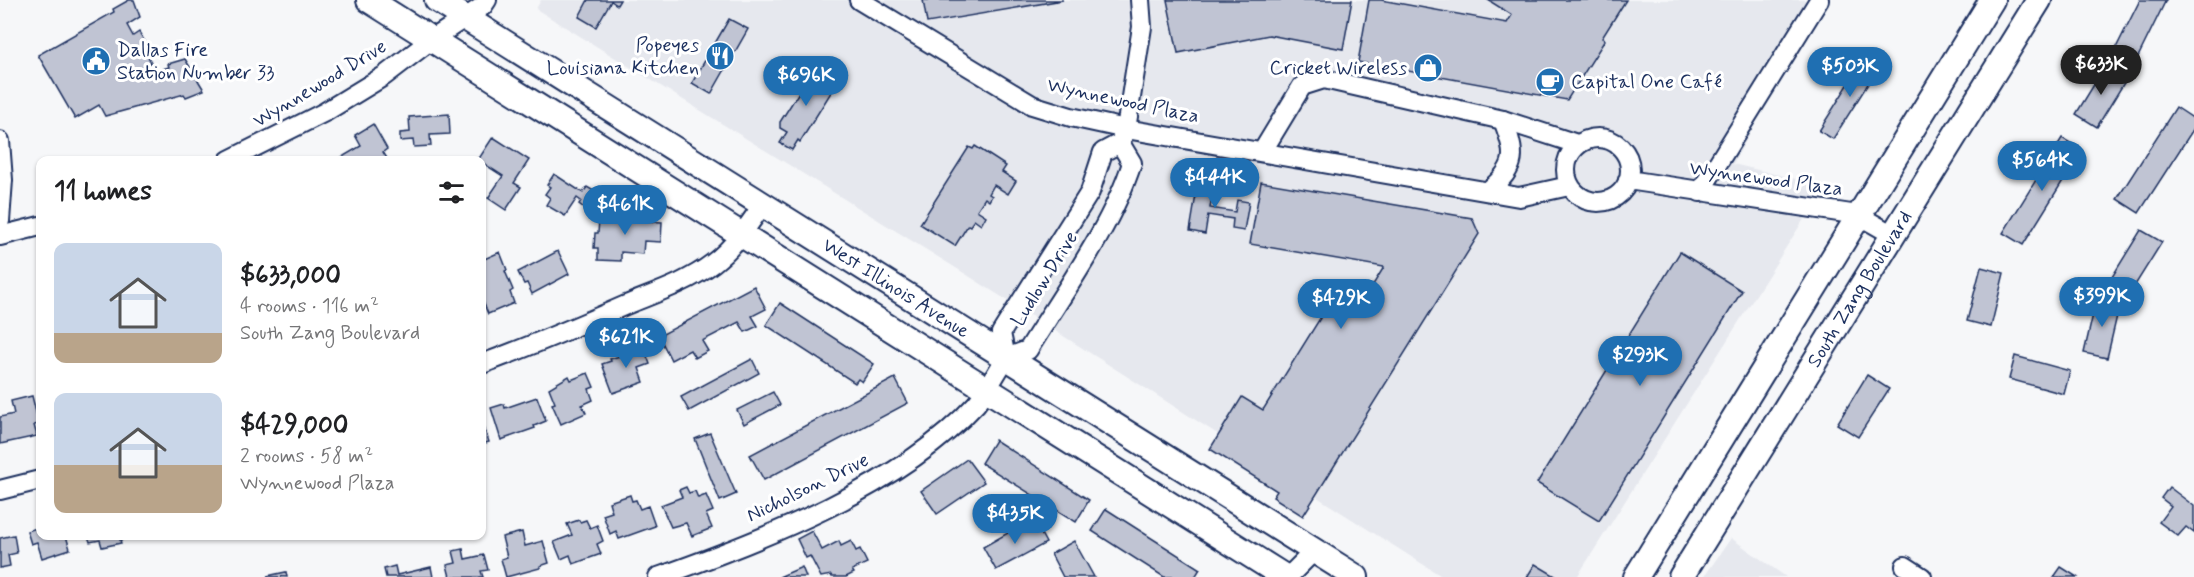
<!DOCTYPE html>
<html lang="en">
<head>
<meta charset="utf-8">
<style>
	:root { --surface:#fff; --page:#f2f2f2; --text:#202124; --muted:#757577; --accent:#1f6fb2 }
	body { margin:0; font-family:Mynerve,sans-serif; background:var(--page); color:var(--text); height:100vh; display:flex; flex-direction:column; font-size:22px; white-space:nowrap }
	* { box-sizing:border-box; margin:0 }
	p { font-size:20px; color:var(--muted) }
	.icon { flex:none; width:33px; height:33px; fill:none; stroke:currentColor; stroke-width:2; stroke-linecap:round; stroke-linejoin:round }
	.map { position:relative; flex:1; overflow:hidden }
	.drawer { position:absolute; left:36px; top:156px; width:450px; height:384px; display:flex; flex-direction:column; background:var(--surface); border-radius:12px; box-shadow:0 2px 4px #0004 }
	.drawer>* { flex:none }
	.price { position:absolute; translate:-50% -51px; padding:0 14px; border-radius:21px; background:var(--accent); color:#fff; font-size:20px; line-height:39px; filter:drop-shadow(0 2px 3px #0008) }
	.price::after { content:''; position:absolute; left:50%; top:36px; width:18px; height:14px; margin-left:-9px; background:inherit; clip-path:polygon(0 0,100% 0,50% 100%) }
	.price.active { background:#222; color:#fff }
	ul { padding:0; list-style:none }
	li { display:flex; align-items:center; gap:18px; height:150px; padding:0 18px }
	li span { display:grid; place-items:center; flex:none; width:168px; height:120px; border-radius:12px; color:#555 }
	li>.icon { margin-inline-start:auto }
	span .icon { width:72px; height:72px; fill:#fffc; stroke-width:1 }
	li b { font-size:26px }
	h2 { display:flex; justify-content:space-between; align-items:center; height:72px; padding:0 18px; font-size:26px }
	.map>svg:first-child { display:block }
	.built { fill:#e6e8ee }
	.building { fill:#c0c4d3; stroke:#1b2f5e; stroke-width:1.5 }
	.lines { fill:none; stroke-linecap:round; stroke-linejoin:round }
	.minor-casing { stroke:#1b2f5e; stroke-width:22 }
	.major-casing { stroke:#1b2f5e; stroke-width:28 }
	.minor { stroke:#fff; stroke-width:18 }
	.major { stroke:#fff; stroke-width:24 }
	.labels { text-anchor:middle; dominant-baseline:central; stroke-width:6; stroke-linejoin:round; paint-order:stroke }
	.poi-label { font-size:20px; fill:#1b2f5e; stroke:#fff; text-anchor:end }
	.street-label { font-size:20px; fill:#1b2f5e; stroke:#fff }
</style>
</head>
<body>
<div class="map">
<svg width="2194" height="577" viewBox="0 0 2194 577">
	<rect width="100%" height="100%" fill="#f6f7f9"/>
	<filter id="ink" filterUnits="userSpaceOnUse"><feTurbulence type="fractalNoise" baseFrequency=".0167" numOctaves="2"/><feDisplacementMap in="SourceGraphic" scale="12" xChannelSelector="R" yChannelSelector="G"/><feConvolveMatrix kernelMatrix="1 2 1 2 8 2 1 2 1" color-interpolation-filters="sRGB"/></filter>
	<g filter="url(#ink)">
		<g class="built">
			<polygon points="541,0 1823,0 1733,164 1825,186 1577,577 1443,577 964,273 536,9"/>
			<polygon points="1731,538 1786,577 1704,577"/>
		</g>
		<g class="building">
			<polygon points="129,0 134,0 140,17 127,25 133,36 139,32 147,45 143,48 151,62 140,69 143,75 169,67 168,64 185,59 204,90 186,97 184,94 105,116 99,105 75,119 38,55 114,12 113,9"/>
			<polygon points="588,0 620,0 617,5 611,1 596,27 579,17"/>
			<polygon points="923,0 1063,0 927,23"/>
			<polygon points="1167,0 1352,0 1343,49 1269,35 1178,53"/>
			<polygon points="1369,0 1381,0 1507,23 1512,15 1488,0 1626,0 1602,38 1605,40 1567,100 1358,62"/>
			<polygon points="2140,0 2166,0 2134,65 2113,54"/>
			<polygon points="729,19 748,29 711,94 692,83"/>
			<polygon points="1866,56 1880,65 1833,139 1819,131"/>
			<polygon points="818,62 826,67 820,76 835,86 800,142 798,140 792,150 780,143 787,132 780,128 780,122"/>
			<polygon points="2106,65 2127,78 2097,127 2076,114"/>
			<polygon points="2176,107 2194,119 2194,128 2139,213 2117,199"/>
			<polygon points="449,114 450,134 430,135 431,146 414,147 413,140 400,141 400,133 410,132 409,117"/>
			<polygon points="373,124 387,149 383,152 388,160 337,160 361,146 355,135"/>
			<polygon points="493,137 529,160 514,183 521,187 506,210 488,198 503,176 478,160"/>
			<polygon points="2062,138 2082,150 2023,245 2003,233"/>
			<polygon points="975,146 1006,166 1002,172 1016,181 1008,194 994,185 989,194 992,196 989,201 985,198 977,210 986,216 981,225 974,220 970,226 968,225 955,246 920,224 969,147 973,149"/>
			<polygon points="554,174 583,193 587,187 599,194 588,211 579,204 581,201 577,198 565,216 546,205 550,198 545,194 550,187 547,185"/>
			<polygon points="1199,177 1215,180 1210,208 1235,212 1237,200 1249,202 1244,231 1232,229 1233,219 1208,215 1205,234 1190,231"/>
			<polygon points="1261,182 1472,218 1479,234 1303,516 1273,497 1277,491 1210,449 1242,397 1263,410 1332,299 1355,314 1384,267 1250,244"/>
			<polygon points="620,213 632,214 632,217 648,218 647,221 662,222 661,242 644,241 643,254 621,252 621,261 598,260 598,248 594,248 595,233 598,233 599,220 603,220 604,215 620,216"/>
			<polygon points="2141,230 2162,242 2132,290 2112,277"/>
			<polygon points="558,251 569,274 532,294 527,283 524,284 518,272"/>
			<polygon points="500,252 507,270 505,271 513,290 510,292 514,303 488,314 482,299 482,260"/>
			<polygon points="1680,252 1742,291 1599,521 1537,483"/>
			<polygon points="1981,267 2004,273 1991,327 1967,321"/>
			<polygon points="754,286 766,309 752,316 758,326 745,332 739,322 702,341 708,351 695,358 690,350 671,360 659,336"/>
			<polygon points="2097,297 2120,303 2107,358 2084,353"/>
			<polygon points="780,303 874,364 862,382 858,379 855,383 766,325"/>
			<polygon points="642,343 650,364 639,368 644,382 613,393 602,364 611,361 610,359 633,352 632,347"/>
			<polygon points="2015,356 2070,371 2064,394 2009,379"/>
			<polygon points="752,359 759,373 689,411 681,397"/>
			<polygon points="588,373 594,387 589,389 593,400 582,405 586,413 561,424 552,404 555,403 549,388 569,376 571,380"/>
			<polygon points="1867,375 1889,389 1858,437 1837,424"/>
			<polygon points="895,378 908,403 764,480 750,455"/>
			<polygon points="773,392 780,405 744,424 737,410"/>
			<polygon points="32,396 39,424 34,425 37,436 0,444 0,417 14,414 11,401"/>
			<polygon points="537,397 546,421 534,426 535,428 501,440 491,408 504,404 505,408"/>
			<polygon points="482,421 489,442 482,444"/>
			<polygon points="710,433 736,494 720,501 695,439"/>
			<polygon points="995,440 1089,500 1076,522 981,463"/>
			<polygon points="967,459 984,482 937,514 921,491"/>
			<polygon points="686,487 689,493 695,491 698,498 706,495 713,511 706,514 712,528 692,536 686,523 671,527 661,505 682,497 679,490"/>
			<polygon points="2169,487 2194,506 2194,533 2186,527 2178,536 2159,522 2171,506 2161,498"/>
			<polygon points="630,495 632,501 636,500 640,509 648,506 655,526 619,539 616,531 610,534 603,515 612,512 609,502"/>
			<polygon points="1106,509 1200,569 1195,577 1164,577 1092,531"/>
			<polygon points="1033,519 1046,543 996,570 983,547"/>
			<polygon points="579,520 580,522 586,520 590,528 597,525 603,541 597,544 601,554 573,564 570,555 561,559 554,542 572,535 567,524"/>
			<polygon points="40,527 40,536 66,536 70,549 42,558 37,542 31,544 27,531"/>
			<polygon points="812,531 822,550 839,541 841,546 851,541 856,551 860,549 867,563 852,570 854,573 846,577 832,577 831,575 821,577 810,556 806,558 797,539"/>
			<polygon points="522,532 525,546 543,541 549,563 540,566 540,568 506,577 501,559 507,557 502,537"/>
			<polygon points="14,535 17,553 8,555 10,566 0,568 0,538"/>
			<polygon points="88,536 135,536 136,537 120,540 121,543 102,547 100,540 90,542"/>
			<polygon points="1074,541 1094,577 1063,577 1051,554"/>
			<polygon points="463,549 465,559 484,555 488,570 481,571 483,577 450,577 447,565 456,563 453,551"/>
			<polygon points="1535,564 1557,577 1527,577"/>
			<polygon points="395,566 397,575 431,567 433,577 386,577 384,569"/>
			<polygon points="802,567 806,577 779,577"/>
			<polygon points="2061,567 2077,577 2054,577"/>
			<polygon points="286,572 287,577 267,576"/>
		</g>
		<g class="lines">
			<g class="minor-casing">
				<g id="minor">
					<polyline points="859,0 1032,105 1071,117 1126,129 1519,197 1569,186"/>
					<circle cx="1598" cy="170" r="32"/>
					<polyline points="0,141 3,180 0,221"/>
					<polyline points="1262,152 1302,86 1324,79 1503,120 1577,144"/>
					<polyline points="229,160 325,112 384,76 431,40 483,6 487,0"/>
					<polyline points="1628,180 1858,215 1893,235"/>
					<path d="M1488,191C1518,166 1516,155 1503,120"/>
					<polyline points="1700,192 1819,0"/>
					<polyline points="0,236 40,226"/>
					<polyline points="1006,358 1001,333 1090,192 1103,152 1120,143 1126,129 1142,27 1140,0"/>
					<path d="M1006,358L1028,350C1063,293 1112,226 1132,163L1120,143"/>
					<path d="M482,364C531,346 578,326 626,305C655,293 687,283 713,263C734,247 748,226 763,204"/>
					<polyline points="0,490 40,480"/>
					<polyline points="1905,566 1922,577"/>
					<path d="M658,577C763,540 900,487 976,404C988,390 996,373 1006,358"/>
					<polyline points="1288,577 1313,552"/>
				</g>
			</g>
			<g class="major-casing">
				<g id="major">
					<polyline points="369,0 1285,577"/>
					<path id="s1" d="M437,0L1356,577"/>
					<polyline points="1636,577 1992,0"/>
					<path id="s2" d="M1681,577L2039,0"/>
				</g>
			</g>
			<use href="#minor" class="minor"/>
			<use href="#major" class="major"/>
		</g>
	</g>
	<defs>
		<g id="restaurant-disc" transform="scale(1.5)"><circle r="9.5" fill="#1f6fb2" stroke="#fff"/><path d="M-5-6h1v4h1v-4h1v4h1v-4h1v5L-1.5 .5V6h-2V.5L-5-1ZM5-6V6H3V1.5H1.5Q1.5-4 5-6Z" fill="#fff"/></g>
		<g id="civic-disc" transform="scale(1.5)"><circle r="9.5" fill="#1f6fb2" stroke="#fff"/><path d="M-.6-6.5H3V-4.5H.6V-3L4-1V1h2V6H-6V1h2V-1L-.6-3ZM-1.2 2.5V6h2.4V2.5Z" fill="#fff"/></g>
		<g id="shop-disc" transform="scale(1.5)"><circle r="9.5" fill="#1f6fb2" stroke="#fff"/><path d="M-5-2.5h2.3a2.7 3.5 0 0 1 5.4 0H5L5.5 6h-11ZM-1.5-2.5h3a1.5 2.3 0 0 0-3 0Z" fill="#fff"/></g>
		<g id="cafe-disc" transform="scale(1.5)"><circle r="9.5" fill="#1f6fb2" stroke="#fff"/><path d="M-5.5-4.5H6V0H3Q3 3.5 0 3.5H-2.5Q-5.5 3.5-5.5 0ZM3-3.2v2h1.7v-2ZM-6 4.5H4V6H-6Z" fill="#fff"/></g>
	</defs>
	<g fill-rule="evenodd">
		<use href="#restaurant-disc" x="720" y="56"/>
		<use href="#civic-disc" x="96" y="61"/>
		<use href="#shop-disc" x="1428" y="68"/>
		<use href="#cafe-disc" x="1550" y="82"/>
	</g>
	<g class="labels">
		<g class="poi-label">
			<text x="699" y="45">Popeyes<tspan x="699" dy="23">Louisiana Kitchen</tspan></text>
			<text x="117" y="50" text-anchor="start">Dallas Fire<tspan x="117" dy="23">Station Number 33</tspan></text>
			<text x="1407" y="68">Cricket Wireless</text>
			<text x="1571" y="82" text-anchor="start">Capital One Café</text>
		</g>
		<g class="street-label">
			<text transform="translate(320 84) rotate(-31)">Wynnewood Drive</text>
			<text transform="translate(1123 101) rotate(12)">Wynnewood Plaza</text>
			<text transform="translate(1766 179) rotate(8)">Wynnewood Plaza</text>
			<text transform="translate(1045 279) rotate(-58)">Ludlow Drive</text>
			<text stroke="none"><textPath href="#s1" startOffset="542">West Illinois Avenue</textPath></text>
			<text stroke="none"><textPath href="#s2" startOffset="339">South Zang Boulevard</textPath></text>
			<text transform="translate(808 488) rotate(-26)">Nicholson Drive</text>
		</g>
	</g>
</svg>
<b class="price active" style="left:2101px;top:96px">$633K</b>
<b class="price" style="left:1850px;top:98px">$503K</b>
<b class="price" style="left:806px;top:107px">$696K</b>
<b class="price" style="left:2042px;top:192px">$564K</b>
<b class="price" style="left:1215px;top:209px">$444K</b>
<b class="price" style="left:625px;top:236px">$461K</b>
<b class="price" style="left:2102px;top:328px">$399K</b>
<b class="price" style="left:1341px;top:330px">$429K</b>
<b class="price" style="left:626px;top:369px">$621K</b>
<b class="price" style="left:1640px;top:387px">$293K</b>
<b class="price" style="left:1015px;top:545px">$435K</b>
<section class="drawer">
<h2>11 homes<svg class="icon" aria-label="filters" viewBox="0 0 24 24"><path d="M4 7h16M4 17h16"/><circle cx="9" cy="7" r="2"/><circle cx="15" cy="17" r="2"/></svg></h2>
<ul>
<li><span style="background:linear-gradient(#c9d6e8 75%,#b9a48a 0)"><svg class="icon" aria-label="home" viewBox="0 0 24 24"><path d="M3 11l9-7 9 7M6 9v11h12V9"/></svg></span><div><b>$633,000</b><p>4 rooms · 116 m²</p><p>South Zang Boulevard</p></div></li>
<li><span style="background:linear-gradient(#c9d6e8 60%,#b9a48a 0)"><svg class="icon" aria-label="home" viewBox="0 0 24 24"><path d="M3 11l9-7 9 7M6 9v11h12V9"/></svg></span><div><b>$429,000</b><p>2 rooms · 58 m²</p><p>Wynnewood Plaza</p></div></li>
</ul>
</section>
</div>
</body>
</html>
